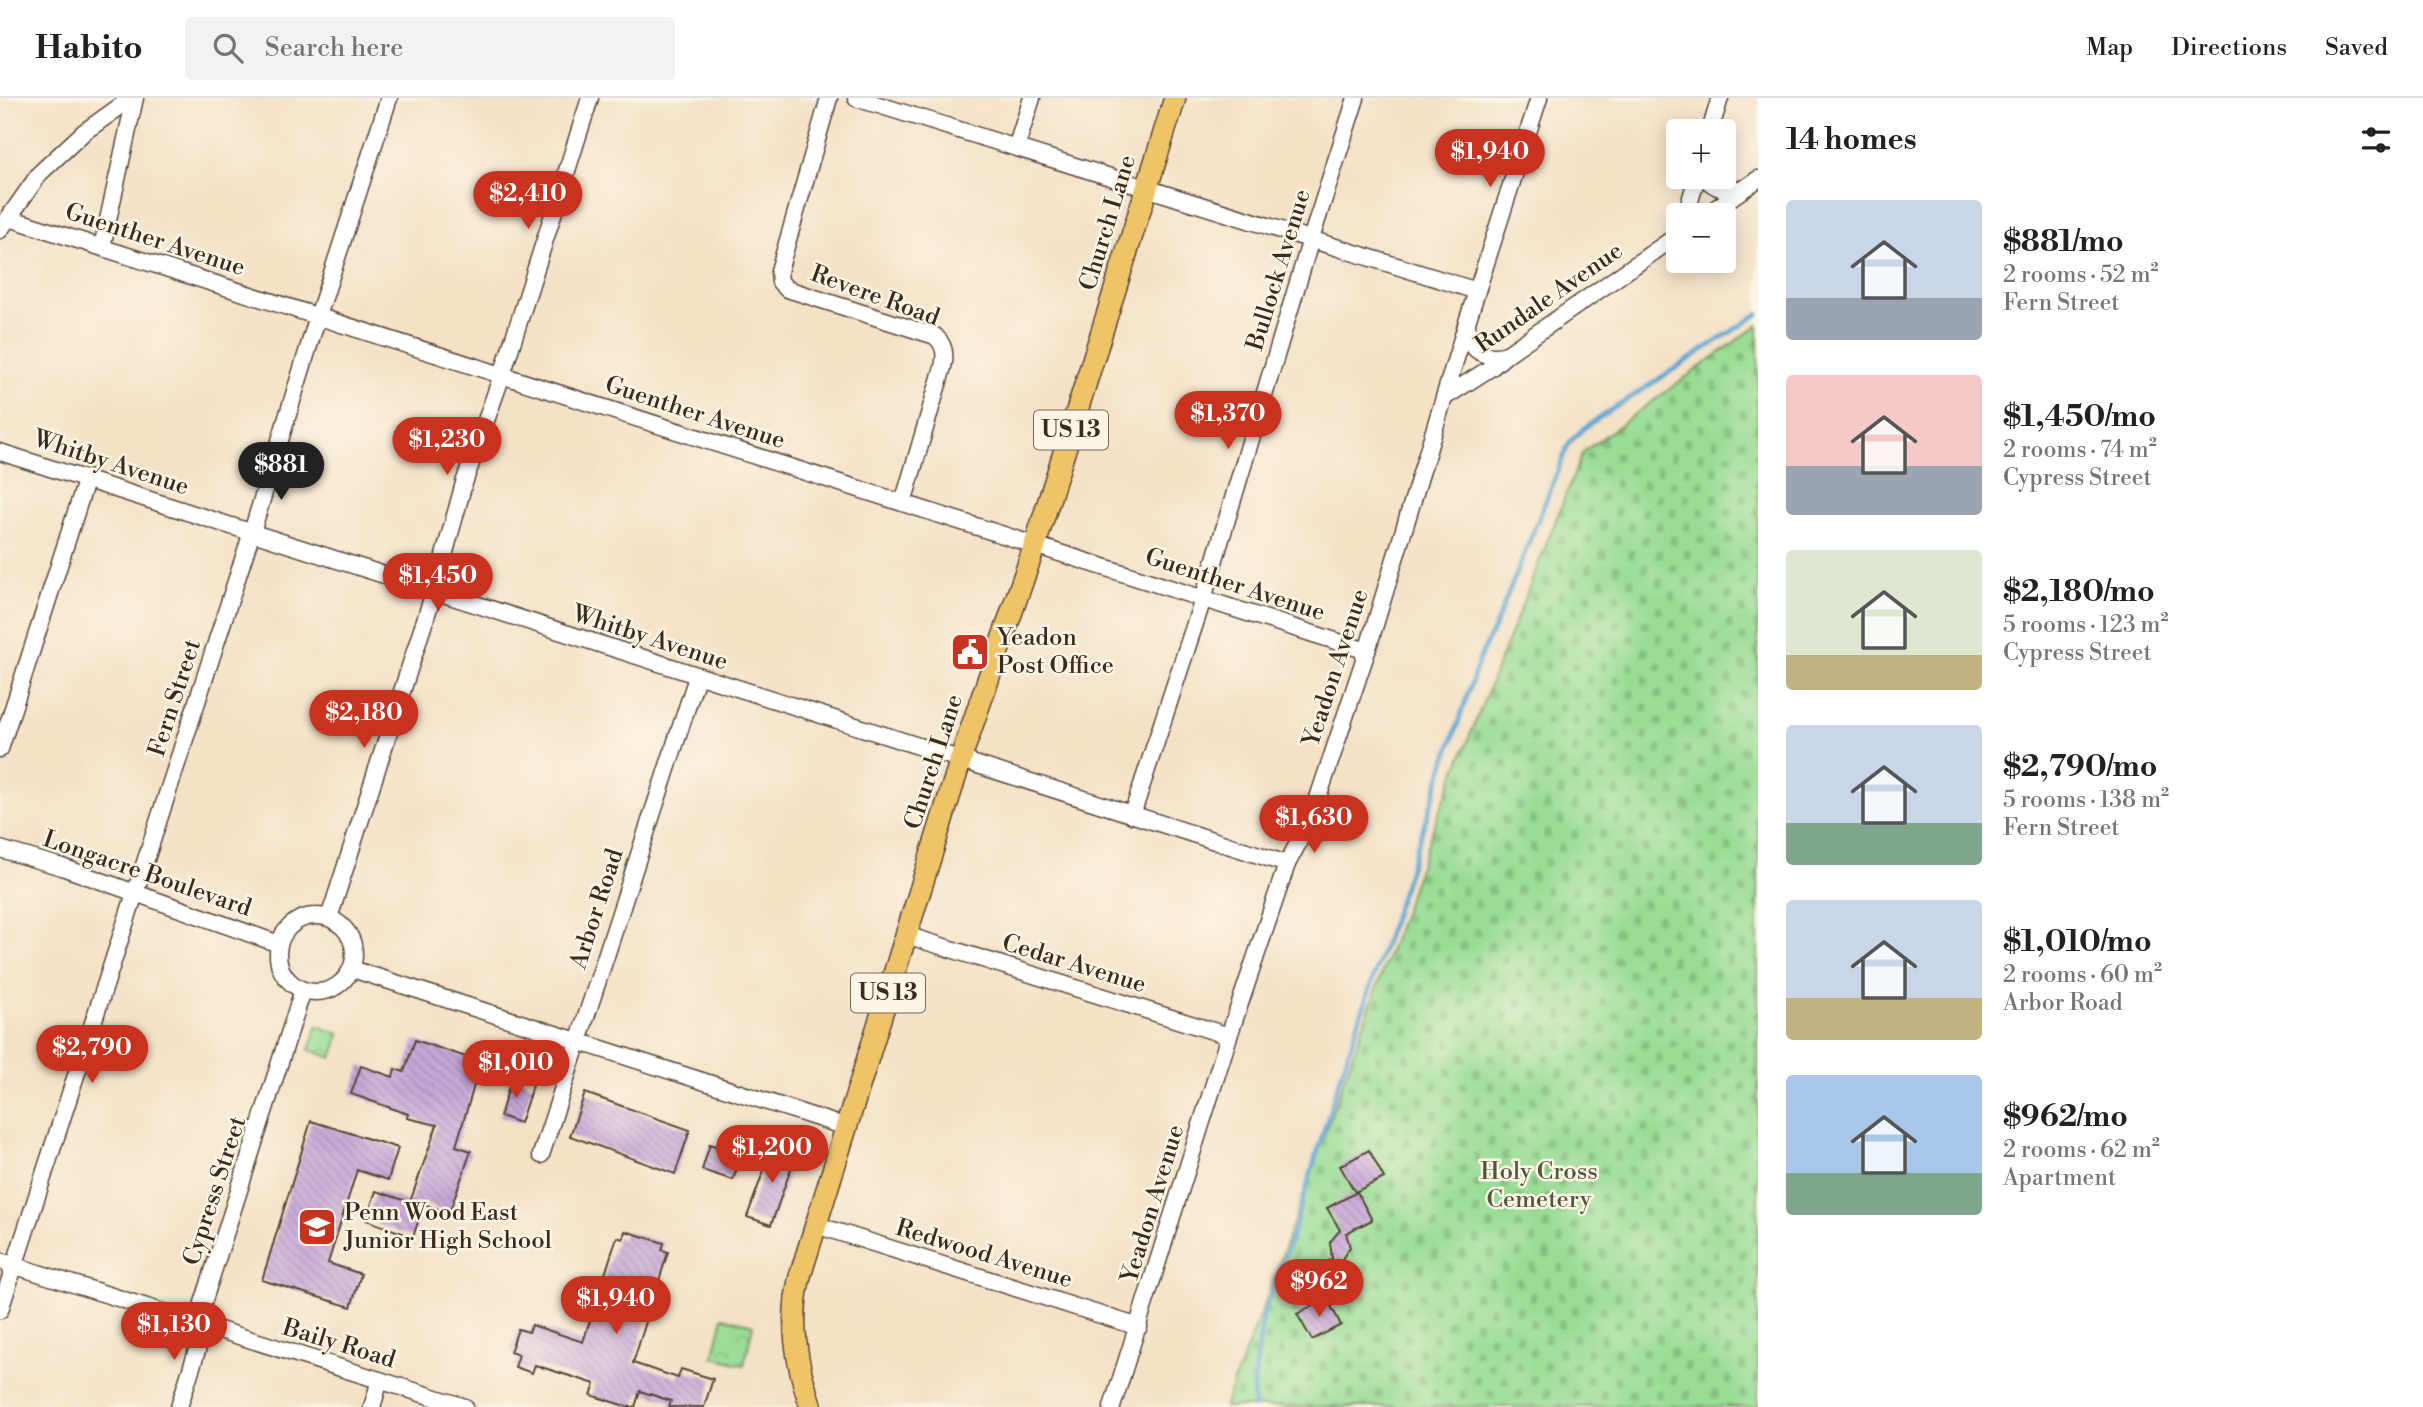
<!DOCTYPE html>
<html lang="en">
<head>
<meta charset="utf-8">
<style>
	:root { --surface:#fff; --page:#f2f2f2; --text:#202124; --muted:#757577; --line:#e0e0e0; --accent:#c8321e }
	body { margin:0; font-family:"Libre Bodoni",serif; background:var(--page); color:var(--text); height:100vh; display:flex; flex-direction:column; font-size:26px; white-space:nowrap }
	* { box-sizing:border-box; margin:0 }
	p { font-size:23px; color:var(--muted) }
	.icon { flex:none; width:38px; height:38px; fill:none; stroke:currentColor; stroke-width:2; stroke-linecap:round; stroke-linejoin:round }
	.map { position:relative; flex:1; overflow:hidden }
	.drawer { display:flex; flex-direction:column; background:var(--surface); width:665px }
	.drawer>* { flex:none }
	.tools { position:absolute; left:1666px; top:21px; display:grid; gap:14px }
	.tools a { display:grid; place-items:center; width:70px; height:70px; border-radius:7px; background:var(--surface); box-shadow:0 4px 18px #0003; font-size:35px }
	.price { position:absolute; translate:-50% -60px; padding:0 16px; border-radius:24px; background:var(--accent); color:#fff; font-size:23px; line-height:46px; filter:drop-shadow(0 2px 4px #0008) }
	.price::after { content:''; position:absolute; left:50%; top:42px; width:21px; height:16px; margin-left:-10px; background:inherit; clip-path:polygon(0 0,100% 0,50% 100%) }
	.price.current { background:#222; color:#fff }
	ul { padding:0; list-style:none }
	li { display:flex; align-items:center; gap:21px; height:175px; padding:0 28px }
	li span { display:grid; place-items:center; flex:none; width:196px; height:140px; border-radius:7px; color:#555 }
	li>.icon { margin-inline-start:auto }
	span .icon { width:84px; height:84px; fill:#fffc; stroke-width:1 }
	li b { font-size:30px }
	h2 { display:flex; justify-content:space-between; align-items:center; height:84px; padding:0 28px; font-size:30px }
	header { display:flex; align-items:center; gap:42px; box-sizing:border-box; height:98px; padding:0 35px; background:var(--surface); border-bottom:2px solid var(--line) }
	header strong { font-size:33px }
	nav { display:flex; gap:38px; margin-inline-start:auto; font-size:24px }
	.search { width:490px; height:63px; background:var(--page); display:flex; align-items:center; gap:18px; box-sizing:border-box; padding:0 24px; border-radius:7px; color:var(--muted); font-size:26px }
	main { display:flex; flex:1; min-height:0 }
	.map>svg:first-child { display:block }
	.cemetery { fill:url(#cemetery-stones); stroke:#6a845a; stroke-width:2 }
	.park { fill:url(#park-crowns); stroke:#6a845a; stroke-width:2 }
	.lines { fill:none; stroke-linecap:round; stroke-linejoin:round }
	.stream { stroke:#5aa5d2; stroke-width:4.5 }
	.building { fill:url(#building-back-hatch) }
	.minor-casing { stroke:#574537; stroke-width:19 }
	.major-casing { stroke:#574537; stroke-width:24 }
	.minor { stroke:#fff; stroke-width:16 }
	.major { stroke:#efc469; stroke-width:21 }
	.labels { text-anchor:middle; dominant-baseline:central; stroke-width:5; stroke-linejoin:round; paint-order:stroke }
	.shield { fill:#fcf5e5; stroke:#75675a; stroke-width:2 }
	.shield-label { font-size:23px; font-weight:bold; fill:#3b2a1e }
	.street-label { font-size:24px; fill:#3b2a1e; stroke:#fcf5e5 }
	.poi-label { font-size:24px; fill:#3b2a1e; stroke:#fcf5e5; text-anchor:start }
	.park-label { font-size:24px; fill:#52573c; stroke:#fcf5e5 }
</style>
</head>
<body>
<header>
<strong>Habito</strong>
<div class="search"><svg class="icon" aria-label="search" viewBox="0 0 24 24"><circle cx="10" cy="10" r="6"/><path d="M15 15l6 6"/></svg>Search here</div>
<nav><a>Map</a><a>Directions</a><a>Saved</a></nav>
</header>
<main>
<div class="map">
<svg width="1758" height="1309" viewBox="0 0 1758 1309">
	<defs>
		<pattern id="cemetery-stones" width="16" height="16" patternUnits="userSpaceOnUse" patternTransform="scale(1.75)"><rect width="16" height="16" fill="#99dd95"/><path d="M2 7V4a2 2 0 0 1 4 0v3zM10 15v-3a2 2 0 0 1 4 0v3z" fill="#85be80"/></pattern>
		<pattern id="park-crowns" width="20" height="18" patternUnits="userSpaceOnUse" patternTransform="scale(1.75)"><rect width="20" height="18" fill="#99dd95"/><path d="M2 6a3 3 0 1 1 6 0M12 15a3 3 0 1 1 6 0" fill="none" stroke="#85be80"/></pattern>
		<pattern id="building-back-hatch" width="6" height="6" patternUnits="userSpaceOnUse" patternTransform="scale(1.75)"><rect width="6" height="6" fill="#c7a6d8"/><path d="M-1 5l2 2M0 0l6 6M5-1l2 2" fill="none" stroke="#a387af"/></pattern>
	</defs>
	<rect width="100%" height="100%" fill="#fcf5e5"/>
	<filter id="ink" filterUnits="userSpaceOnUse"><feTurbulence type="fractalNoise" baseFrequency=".0143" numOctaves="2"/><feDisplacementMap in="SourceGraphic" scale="14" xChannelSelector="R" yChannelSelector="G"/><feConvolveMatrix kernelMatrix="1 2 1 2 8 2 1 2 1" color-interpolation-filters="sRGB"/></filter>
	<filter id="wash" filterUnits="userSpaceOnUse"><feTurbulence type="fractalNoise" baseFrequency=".00686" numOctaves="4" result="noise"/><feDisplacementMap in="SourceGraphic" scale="28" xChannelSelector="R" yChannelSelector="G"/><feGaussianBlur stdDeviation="1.57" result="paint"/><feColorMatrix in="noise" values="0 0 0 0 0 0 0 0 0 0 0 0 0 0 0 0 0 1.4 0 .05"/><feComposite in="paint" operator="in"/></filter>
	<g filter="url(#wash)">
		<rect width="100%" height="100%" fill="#f4e1c6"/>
		<polygon class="cemetery" points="1758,227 1758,1309 1224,1309 1267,1199 1435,725 1583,354"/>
		<g class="park">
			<polygon points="317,928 340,936 332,960 309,952"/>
			<polygon points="723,1219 753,1227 744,1267 713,1259"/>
		</g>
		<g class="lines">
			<polyline class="stream" points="1254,1309 1253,1292 1263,1217 1289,1148 1334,998 1480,559 1496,526 1569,345 1584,330 1758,216"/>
		</g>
		<g id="blocks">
			<g class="building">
				<polygon points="415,942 475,962 472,969 479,971 456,1048 471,1053 449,1115 424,1106 413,1139 366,1122 376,1093 410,1104 437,1027 407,1020 408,1016 351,996 361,968 393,979 395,971 404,974"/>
				<polygon points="512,979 533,986 520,1025 500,1018"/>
				<polygon points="585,995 690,1032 675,1076 570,1038"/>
				<polygon points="311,1023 398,1050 388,1082 357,1072 328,1165 361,1176 351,1209 262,1182"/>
				<polygon points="710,1046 741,1057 733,1082 702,1072"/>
				<polygon points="773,1047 796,1056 771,1127 747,1119"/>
				<polygon points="1369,1052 1384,1080 1355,1094 1340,1068"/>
				<polygon points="1357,1094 1372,1122 1346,1135 1350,1149 1342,1161 1354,1184 1325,1199 1310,1173 1332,1161 1330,1144 1340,1132 1327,1110"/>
				<polygon points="625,1133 664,1145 662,1152 668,1154 633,1265 678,1280 681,1271 713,1281 704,1309 669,1309 671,1303 640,1293 635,1309 628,1309 591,1297 595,1286 535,1267 532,1275 515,1269 519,1257 510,1254 518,1231 529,1234 532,1227 583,1244 617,1139 623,1141"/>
				<polygon points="1327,1200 1341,1227 1312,1242 1297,1216"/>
			</g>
		</g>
	</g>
	<g filter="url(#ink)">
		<use href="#blocks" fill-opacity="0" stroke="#574537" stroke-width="2"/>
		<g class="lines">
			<g class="minor-casing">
				<g id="minor">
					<path d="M829,0L779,173L780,184L787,191L935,238C945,247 946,257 943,269L903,405"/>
					<polyline points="856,0 1477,193"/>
					<polyline points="1710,33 1720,0"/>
					<polyline points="1016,50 1032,0"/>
					<path d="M1705,79C1715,92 1728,93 1744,90"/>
					<polyline points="1686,117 1697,79"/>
					<polyline points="1706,117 1758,81"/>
					<polyline points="9,120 1367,553"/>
					<polyline points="0,132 40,75 84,34 132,0"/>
					<polyline points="102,149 135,0"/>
					<path d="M1467,227C1467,251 1484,263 1507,256"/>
					<polyline points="1445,299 1492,269 1507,256 1678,137"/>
					<polyline points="0,354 1287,766"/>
					<polyline points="0,651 87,380"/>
					<polyline points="1132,717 1203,501 1311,141 1356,0"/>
					<polyline points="0,751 62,769 279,846"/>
					<circle cx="316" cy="856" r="38"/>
					<polyline points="329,820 434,494 464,385 502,277 590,0"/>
					<polyline points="906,837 1229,938"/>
					<polyline points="352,871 846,1029"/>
					<polyline points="541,1057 697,579"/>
					<polyline points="816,1127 1139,1229"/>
					<polyline points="0,1163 465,1309"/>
					<polyline points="0,1212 252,434 318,218 389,0"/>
					<polyline points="179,1309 200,1243 202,1208 303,892"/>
					<polyline points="372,1309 380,1282"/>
					<polyline points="1112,1309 1229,938 1287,766 1311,721 1367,553 1467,224 1539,0"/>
				</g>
			</g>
			<g class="major-casing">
				<path id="major" d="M811,1309C796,1265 789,1223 800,1178L965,648L1035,447L1175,0"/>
			</g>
			<use href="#minor" class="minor"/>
			<use href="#major" class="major"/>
		</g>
	</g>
	<defs>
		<g id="civic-square" transform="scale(2.0125)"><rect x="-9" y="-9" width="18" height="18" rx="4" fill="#c8321e" stroke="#fcf5e5"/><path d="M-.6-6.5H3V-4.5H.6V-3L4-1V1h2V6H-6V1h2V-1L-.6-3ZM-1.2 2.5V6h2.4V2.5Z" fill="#fff"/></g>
		<g id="school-square" transform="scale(2.0125)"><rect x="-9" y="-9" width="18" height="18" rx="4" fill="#c8321e" stroke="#fcf5e5"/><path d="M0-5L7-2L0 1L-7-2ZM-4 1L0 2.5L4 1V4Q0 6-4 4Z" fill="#fff"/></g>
	</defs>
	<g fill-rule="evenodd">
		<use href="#civic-square" x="970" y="554"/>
		<use href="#school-square" x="317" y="1129"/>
	</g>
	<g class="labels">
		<g class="shield">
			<rect x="1034" y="312.5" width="74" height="39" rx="5"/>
			<rect x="851" y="875.5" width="74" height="39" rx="5"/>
		</g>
		<g class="shield-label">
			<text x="1071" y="332">US 13</text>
			<text x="888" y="895">US 13</text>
		</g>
		<g class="street-label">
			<text transform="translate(1108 125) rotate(-73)">Church Lane</text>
			<text transform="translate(155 142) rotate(18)">Guenther Avenue</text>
			<text transform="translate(1279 172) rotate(-73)">Bullock Avenue</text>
			<text transform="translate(875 198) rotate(20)">Revere Road</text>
			<text transform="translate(1549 200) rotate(-35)">Rundale Avenue</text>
			<text transform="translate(695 315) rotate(18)">Guenther Avenue</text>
			<text transform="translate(111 365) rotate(18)">Whitby Avenue</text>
			<text transform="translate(1235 487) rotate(18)">Guenther Avenue</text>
			<text transform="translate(650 540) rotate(18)">Whitby Avenue</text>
			<text transform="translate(1336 570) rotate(-72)">Yeadon Avenue</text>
			<text transform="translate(175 600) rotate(-72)">Fern Street</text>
			<text transform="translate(934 664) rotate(-72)">Church Lane</text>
			<text transform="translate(147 776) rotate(19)">Longacre Boulevard</text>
			<text transform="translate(597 811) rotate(-72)">Arbor Road</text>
			<text transform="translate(1074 866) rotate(17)">Cedar Avenue</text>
			<text transform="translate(215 1093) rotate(-72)">Cypress Street</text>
			<text transform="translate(1153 1106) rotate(-73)">Yeadon Avenue</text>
			<text transform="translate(984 1156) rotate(17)">Redwood Avenue</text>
			<text transform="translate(339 1246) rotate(17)">Baily Road</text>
		</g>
		<g class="poi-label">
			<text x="997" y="540">Yeadon<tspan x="997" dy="28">Post Office</tspan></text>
			<text x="344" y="1115">Penn Wood East<tspan x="344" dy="28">Junior High School</tspan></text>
		</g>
		<g class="park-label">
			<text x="1539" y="1074">Holy Cross<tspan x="1539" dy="28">Cemetery</tspan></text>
		</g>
	</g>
</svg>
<div class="tools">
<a>+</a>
<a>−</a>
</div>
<b class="price" style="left:1490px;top:91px">$1,940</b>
<b class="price" style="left:528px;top:133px">$2,410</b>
<b class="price" style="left:1228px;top:353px">$1,370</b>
<b class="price" style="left:447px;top:379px">$1,230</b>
<b class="price current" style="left:281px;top:404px">$881</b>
<b class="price" style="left:438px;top:515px">$1,450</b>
<b class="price" style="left:364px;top:652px">$2,180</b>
<b class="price" style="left:1314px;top:757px">$1,630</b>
<b class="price" style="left:92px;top:987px">$2,790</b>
<b class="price" style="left:516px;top:1002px">$1,010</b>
<b class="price" style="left:772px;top:1087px">$1,200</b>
<b class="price" style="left:1319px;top:1221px">$962</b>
<b class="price" style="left:616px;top:1238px">$1,940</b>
<b class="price" style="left:174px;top:1264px">$1,130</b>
</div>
<section class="drawer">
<h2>14 homes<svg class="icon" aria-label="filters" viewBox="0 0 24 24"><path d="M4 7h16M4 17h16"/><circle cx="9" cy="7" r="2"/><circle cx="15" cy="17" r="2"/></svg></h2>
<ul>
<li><span style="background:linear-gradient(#c9d6e8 70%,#9aa5b1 0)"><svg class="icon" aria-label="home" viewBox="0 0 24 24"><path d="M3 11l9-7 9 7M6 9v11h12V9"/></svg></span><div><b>$881/mo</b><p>2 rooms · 52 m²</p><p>Fern Street</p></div></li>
<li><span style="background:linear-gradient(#f6c9c9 65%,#9aa5b1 0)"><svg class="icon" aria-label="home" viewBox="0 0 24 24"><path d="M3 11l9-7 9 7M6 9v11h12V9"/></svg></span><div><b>$1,450/mo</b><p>2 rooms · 74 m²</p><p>Cypress Street</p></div></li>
<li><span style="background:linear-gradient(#dfe7d0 75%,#c2b280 0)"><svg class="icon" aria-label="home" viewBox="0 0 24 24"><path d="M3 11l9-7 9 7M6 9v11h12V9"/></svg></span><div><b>$2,180/mo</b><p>5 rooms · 123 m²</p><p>Cypress Street</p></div></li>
<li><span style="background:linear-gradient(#c9d6e8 70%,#7fa58c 0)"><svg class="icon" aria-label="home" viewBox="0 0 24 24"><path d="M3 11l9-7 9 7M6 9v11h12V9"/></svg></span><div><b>$2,790/mo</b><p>5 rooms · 138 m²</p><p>Fern Street</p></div></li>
<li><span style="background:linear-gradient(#c9d6e8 70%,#c2b280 0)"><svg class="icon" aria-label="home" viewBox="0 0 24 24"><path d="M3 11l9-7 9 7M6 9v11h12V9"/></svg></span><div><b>$1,010/mo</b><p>2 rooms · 60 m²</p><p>Arbor Road</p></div></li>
<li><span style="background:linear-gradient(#a9c7e8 70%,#7fa58c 0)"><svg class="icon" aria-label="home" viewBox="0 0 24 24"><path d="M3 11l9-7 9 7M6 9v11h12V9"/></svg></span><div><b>$962/mo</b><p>2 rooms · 62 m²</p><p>Apartment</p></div></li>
</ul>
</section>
</main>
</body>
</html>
